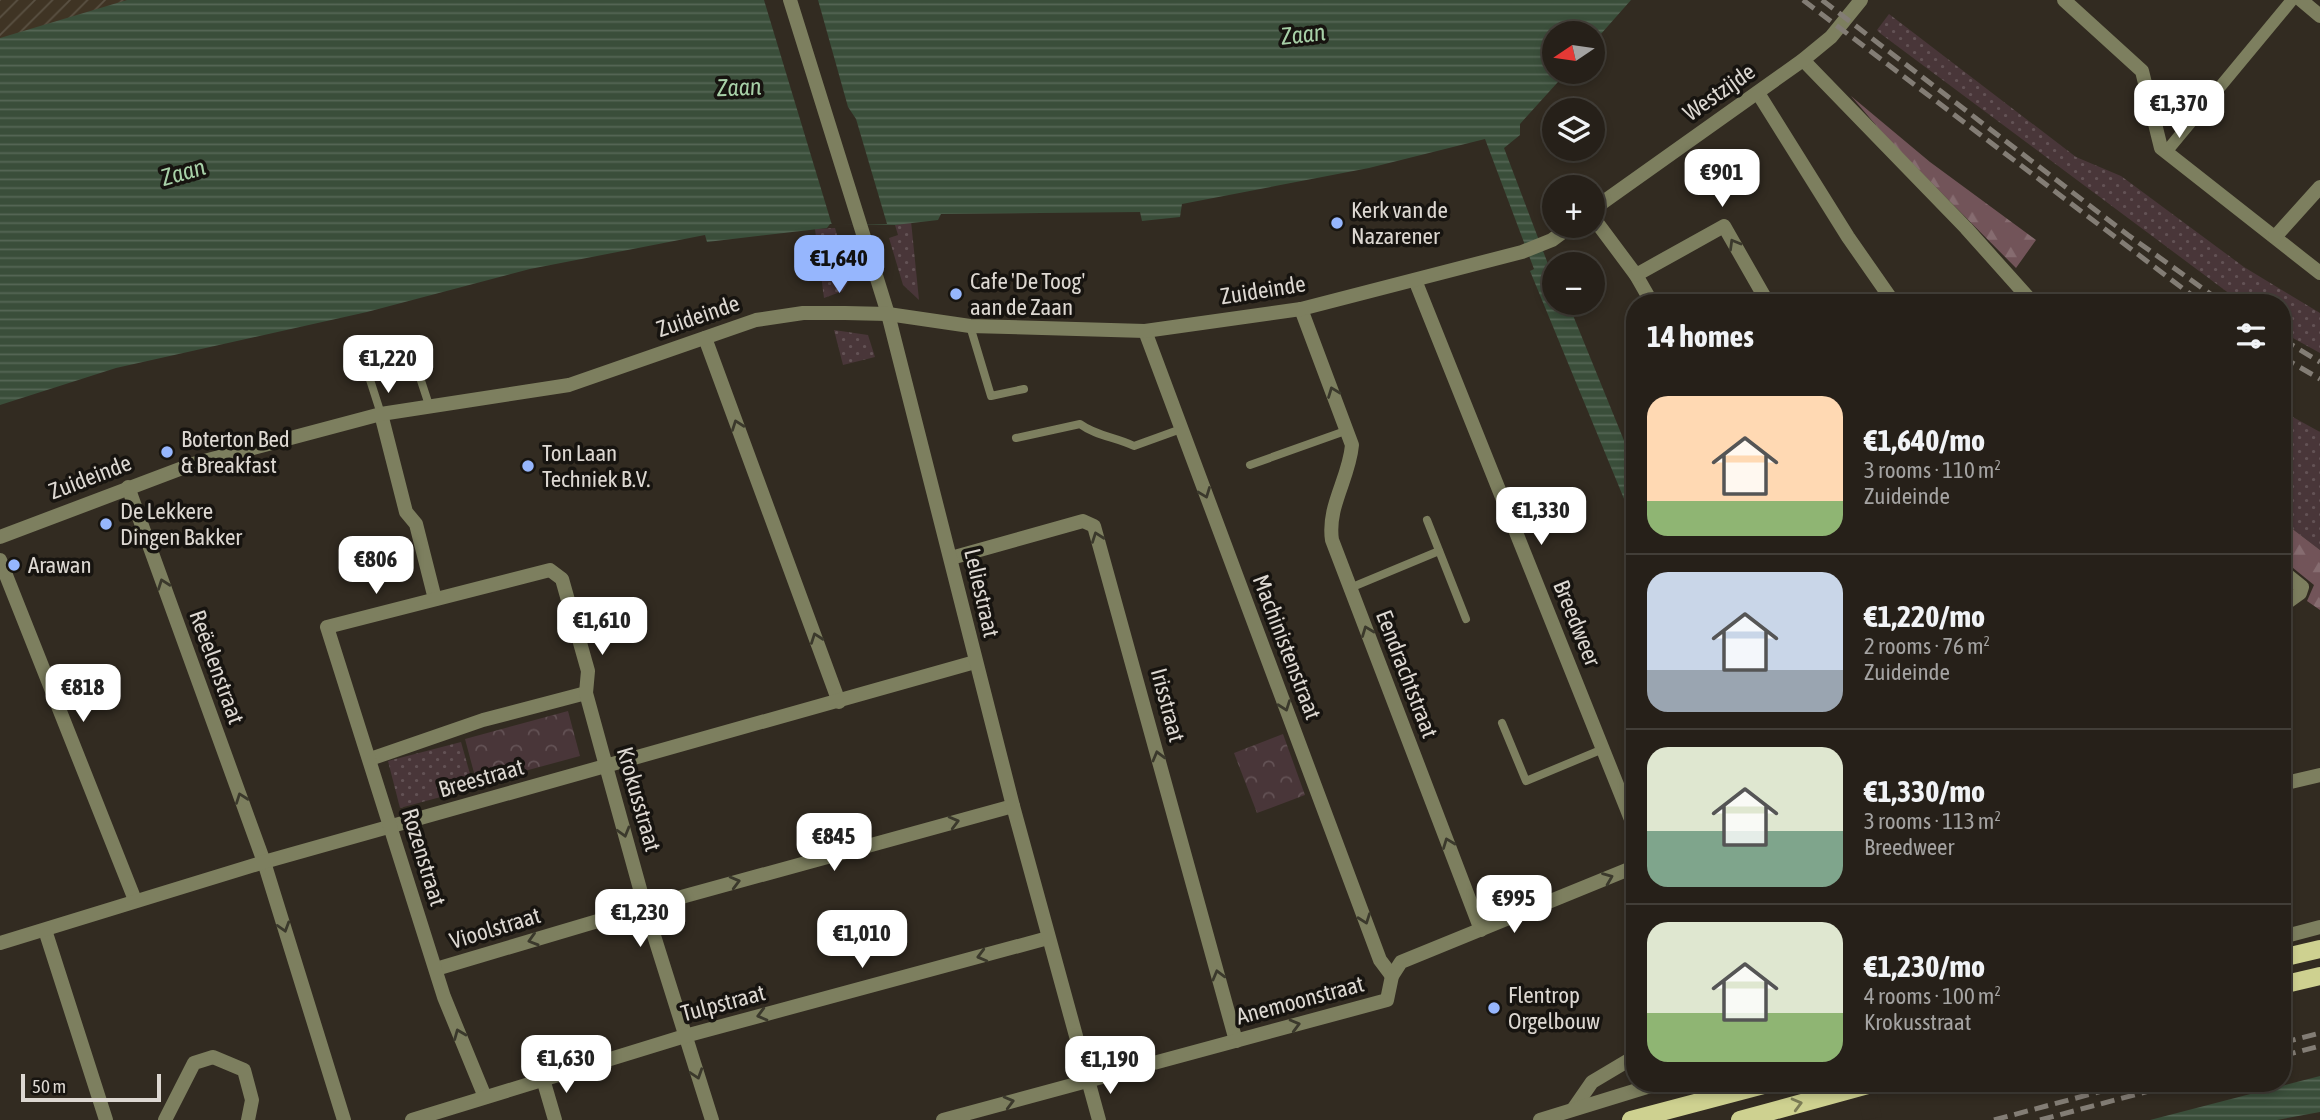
<!DOCTYPE html>
<html lang="en">
<head>
<meta charset="utf-8">
<style>
	:root { --surface:#262019; --page:#322d26; --text:#f1f3f6; --muted:#a4a3a2; --line:#423e38; --accent:#96b6fd }
	body { margin:0; font-family:"Asap Condensed",sans-serif; background:var(--page); color:var(--text); height:100vh; display:flex; flex-direction:column; font-size:26px; white-space:nowrap }
	* { box-sizing:border-box; margin:0 }
	p { font-size:23px; color:var(--muted) }
	.icon { flex:none; width:38px; height:38px; fill:none; stroke:currentColor; stroke-width:2; stroke-linecap:round; stroke-linejoin:round }
	.map { position:relative; flex:1; overflow:hidden }
	.drawer { position:absolute; left:1626px; top:294px; width:665px; height:798px; display:flex; flex-direction:column; background:var(--surface); border-radius:28px; box-shadow:0 4px 10px #0003,0 0 0 2px var(--line) }
	.drawer>* { flex:none }
	.needle { width:46px; rotate:257deg }
	.controls { position:absolute; left:1542px; top:21px; display:grid; gap:14px }
	.controls a { display:grid; place-items:center; width:63px; height:63px; border-radius:50%; background:var(--surface); box-shadow:0 4px 10px #0003,0 0 0 2px var(--line); font-size:35px }
	.scale { position:absolute; left:21px; bottom:18px; width:140px; box-sizing:border-box; padding-left:7px; border:4px solid #ddd8d2; border-top:0; font-size:19px; line-height:24px; white-space:nowrap; color:#ddd8d2; -webkit-text-stroke:5px #171410; paint-order:stroke }
	.price { position:absolute; translate:-50% -60px; padding:0 16px; border-radius:14px; background:#fff; color:#222; font-size:23px; line-height:46px; filter:drop-shadow(0 2px 4px #0008) }
	.price::after { content:''; position:absolute; left:50%; top:42px; width:21px; height:16px; margin-left:-10px; background:inherit; clip-path:polygon(0 0,100% 0,50% 100%) }
	.price.on { background:var(--accent); color:#111 }
	ul { padding:0; list-style:none }
	li { display:flex; align-items:center; gap:21px; height:175px; padding:0 21px }
	li+li { border-top:2px solid var(--line) }
	li span { display:grid; place-items:center; flex:none; width:196px; height:140px; border-radius:21px; color:#555 }
	li>.icon { margin-inline-start:auto }
	span .icon { width:84px; height:84px; fill:#fffc; stroke-width:1 }
	li b { font-size:30px }
	h2 { display:flex; justify-content:space-between; align-items:center; height:84px; padding:0 21px; font-size:30px }
	.map>svg:first-child { display:block }
	.industrial { fill:url(#industrial-furrows) }
	.grass { fill:url(#grass-dots) }
	.forest { fill:url(#forest-firs) }
	.park { fill:url(#park-crowns) }
	.water { fill:url(#water-rules) }
	.pier { fill:#322b21 }
	.lines { fill:none; stroke-linecap:round; stroke-linejoin:round }
	.service { stroke:#7d7f5f; stroke-width:8 }
	.pedestrian { stroke:#7d7f5f; stroke-width:12 }
	.minor { stroke:#7d7f5f; stroke-width:14 }
	.tertiary { stroke:#7d7f5f; stroke-width:14 }
	.primary { stroke:#ced190; stroke-width:18 }
	.rail { stroke:#837d75; stroke-width:5; stroke-dasharray:14 7; stroke-linecap:butt }
	.oneway { stroke:#3b392c }
	.oneway2 { stroke:#7c7c56 }
	.poi-dot { fill:#96b6fd; stroke:#171410; stroke-width:2.5 }
	.labels { text-anchor:middle; dominant-baseline:central; stroke-width:7; stroke-linejoin:round; paint-order:stroke }
	.street-label { font-size:23px; fill:#ddd8d2; stroke:#171410 }
	.poi-label { font-size:23px; fill:#ddd8d2; stroke:#171410; text-anchor:start }
	.water-label { font-size:24px; font-style:italic; fill:#a7d0a7; stroke:#171410 }
</style>
</head>
<body>
<div class="map">
<svg width="2320" height="1120" viewBox="0 0 2320 1120">
	<defs>
		<pattern id="industrial-furrows" width="10" height="10" patternUnits="userSpaceOnUse" patternTransform="scale(1.75)"><rect width="10" height="10" fill="#3f3424"/><path d="M-1 1l2-2M0 10L10 0M9 11l2-2" fill="none" stroke="#5a5143"/></pattern>
		<pattern id="grass-dots" width="8" height="8" patternUnits="userSpaceOnUse" patternTransform="scale(1.75)"><rect width="8" height="8" fill="#493639"/><path d="M2 2h.1M6 6h.1" fill="none" stroke="#635255" stroke-width="1.8" stroke-linecap="round"/></pattern>
		<pattern id="forest-firs" width="22" height="20" patternUnits="userSpaceOnUse" patternTransform="scale(1.75)"><rect width="22" height="20" fill="#725459"/><path d="M5 1l3.5 6h-7zM16 11l3.5 6h-7z" fill="#866c70"/></pattern>
		<pattern id="park-crowns" width="20" height="18" patternUnits="userSpaceOnUse" patternTransform="scale(1.75)"><rect width="20" height="18" fill="#493639"/><path d="M2 6a3 3 0 1 1 6 0M12 15a3 3 0 1 1 6 0" fill="none" stroke="#635255"/></pattern>
		<pattern id="water-rules" width="6" height="5" patternUnits="userSpaceOnUse" patternTransform="scale(1.75)"><rect width="6" height="5" fill="#3a4e3a"/><path d="M0 2.5h6" fill="none" stroke="#566756"/></pattern>
	</defs>
	<rect width="100%" height="100%" fill="#322b21"/>
	<polygon class="industrial" points="0,0 158,0 0,49"/>
	<g class="grass">
		<polygon points="1889,14 2076,157 2121,176 2244,267 2320,313 2320,353 2282,332 2282,303 2242,303 1881,34 1877,30"/>
		<polygon points="911,221 919,300 903,285 889,238 898,235 895,225"/>
		<polygon points="835,228 850,279 843,291 824,298 815,229"/>
		<polygon points="834,330 868,335 875,357 843,365"/>
		<polygon points="2282,411 2320,432 2320,550 2282,521"/>
		<polygon points="461,742 474,788 400,808 388,761"/>
	</g>
	<g class="forest">
		<polygon points="1851,96 1930,162 2036,240 2016,268 1886,137"/>
		<polygon points="2282,521 2320,550 2320,610 2307,601 2314,585 2282,559"/>
	</g>
	<g class="park">
		<polygon points="568,711 580,756 477,784 465,739"/>
		<polygon points="1283,734 1305,795 1257,813 1234,753"/>
	</g>
	<g class="water">
		<polygon points="127,0 1631,0 1593,43 1592,33 1554,33 1554,72 1567,72 1520,124 1520,135 1504,148 1548,264 1556,264 1554,303 1568,303 1634,465 1634,523 1530,271 1534,269 1485,139 1369,168 1182,204 1180,217 1142,221 1140,212 941,214 938,220 895,225 830,224 827,228 707,242 705,235 530,269 367,312 116,368 0,405 0,38"/>
		<polygon points="2320,1076 2320,1112 2277,1120 2150,1120"/>
	</g>
	<g class="pier">
		<polygon points="764,0 818,0 848,107 856,119 887,224 832,225"/>
		<polygon points="1854,1083 1874,1083 1882,1117 1863,1120"/>
	</g>
	<g class="lines">
		<g class="service">
			<polyline points="970,326 991,396 1024,389"/>
			<polyline points="381,414 364,361 410,347 429,405"/>
			<path d="M1016,438L1080,424C1096,436 1116,437 1134,446L1181,429"/>
			<polyline points="1250,465 1348,430"/>
			<polyline points="1427,520 1466,619"/>
			<polyline points="1350,588 1439,551"/>
			<polyline points="1502,723 1526,781 1603,749"/>
		</g>
		<polyline class="pedestrian" points="2166,152 2292,0"/>
		<g class="minor">
			<polyline points="2064,0 2142,71 2161,148 2320,273"/>
			<polyline points="2301,0 2320,16"/>
			<polyline points="1803,60 1966,228 2033,303"/>
			<polyline points="1758,93 1848,237 1894,303"/>
			<polyline points="1592,216 1636,275 1652,303"/>
			<polyline points="2275,237 2320,187"/>
			<polyline points="1636,275 1724,226 1768,303"/>
			<polyline points="1415,280 1634,827"/>
			<path d="M1301,309L1352,445C1349,479 1327,506 1332,540L1481,930"/>
			<polyline points="1145,331 1380,960 1392,976"/>
			<polyline points="705,338 839,702"/>
			<polyline points="381,414 406,512 416,524 435,599"/>
			<polyline points="128,487 264,862 344,1120"/>
			<polyline points="951,558 1083,521 1094,526 1236,1041"/>
			<polyline points="0,560 135,900"/>
			<polyline points="2282,571 2302,587 2300,593 2282,606"/>
			<polyline points="370,759 483,720 586,693"/>
			<polyline points="2282,784 2320,775"/>
			<polyline points="45,930 106,1120"/>
			<polyline points="2282,937 2320,927"/>
			<polyline points="0,943 264,862 975,662"/>
			<polyline points="436,969 645,907 1013,806"/>
			<polyline points="543,1079 555,1120"/>
			<polyline points="485,1097 444,997 327,627 550,570 562,579 588,671 586,693 606,766 645,907 712,1120"/>
			<polyline points="1574,1108 1592,1082 1634,1057"/>
			<polyline points="165,1120 194,1063 213,1057 244,1070 252,1100 248,1120"/>
			<polyline points="412,1120 685,1036 1048,938"/>
			<polyline points="943,1120 1387,1000 1392,976 1401,962 1634,867"/>
			<polyline points="1540,1120 1660,1083"/>
		</g>
		<g class="tertiary">
			<polyline points="790,0 888,314 1013,806 1099,1120"/>
			<polyline points="1592,210 1803,60 1831,37 1861,0"/>
			<polyline points="0,537 193,464 381,414 569,385 756,320 803,313 845,313 888,314 970,326 1145,331 1301,309 1522,252 1552,240 1571,226"/>
		</g>
		<g class="primary">
			<polyline points="2282,958 2320,949"/>
			<polyline points="2282,985 2320,976"/>
			<polyline points="1631,1120 1771,1083"/>
			<polyline points="1740,1120 1875,1083"/>
		</g>
		<g class="rail">
			<polyline points="1803,0 2202,303"/>
			<polyline points="1822,0 2128,235 2223,303"/>
			<polyline points="2282,339 2320,362"/>
			<polyline points="2282,357 2320,379"/>
			<polyline points="2282,1043 2320,1033"/>
			<polyline points="2282,1056 2320,1046"/>
			<polyline points="1994,1120 2132,1083"/>
			<polyline points="2040,1120 2179,1083"/>
		</g>
	</g>
	<defs><path id="oneway-chevron" d="M-2-3.5L2.5 0L-2 3.5" fill="none" stroke-width="1.6" stroke-linecap="round" stroke-linejoin="round" transform="scale(1.75)"/></defs>
	<g class="oneway">
		<use href="#oneway-chevron" transform="translate(1734 244) rotate(-120)"/>
		<use href="#oneway-chevron" transform="translate(1333 392) rotate(-111)"/>
		<use href="#oneway-chevron" transform="translate(737 425) rotate(-110)"/>
		<use href="#oneway-chevron" transform="translate(1205 493) rotate(69)"/>
		<use href="#oneway-chevron" transform="translate(1097 537) rotate(-110)"/>
		<use href="#oneway-chevron" transform="translate(163 584) rotate(-110)"/>
		<use href="#oneway-chevron" transform="translate(1367 631) rotate(-111)"/>
		<use href="#oneway-chevron" transform="translate(816 638) rotate(-110)"/>
		<use href="#oneway-chevron" transform="translate(1285 706) rotate(70)"/>
		<use href="#oneway-chevron" transform="translate(1158 756) rotate(-105)"/>
		<use href="#oneway-chevron" transform="translate(241 798) rotate(-110)"/>
		<use href="#oneway-chevron" transform="translate(954 822) rotate(-15)"/>
		<use href="#oneway-chevron" transform="translate(624 832) rotate(74)"/>
		<use href="#oneway-chevron" transform="translate(1448 843) rotate(-111)"/>
		<use href="#oneway-chevron" transform="translate(1608 878) rotate(-22)"/>
		<use href="#oneway-chevron" transform="translate(735 882) rotate(-15)"/>
		<use href="#oneway-chevron" transform="translate(1365 919) rotate(70)"/>
		<use href="#oneway-chevron" transform="translate(284 927) rotate(73)"/>
		<use href="#oneway-chevron" transform="translate(533 940) rotate(163)"/>
		<use href="#oneway-chevron" transform="translate(982 956) rotate(165)"/>
		<use href="#oneway-chevron" transform="translate(1218 975) rotate(-105)"/>
		<use href="#oneway-chevron" transform="translate(762 1015) rotate(165)"/>
		<use href="#oneway-chevron" transform="translate(1295 1025) rotate(-15)"/>
		<use href="#oneway-chevron" transform="translate(459 1034) rotate(-112)"/>
		<use href="#oneway-chevron" transform="translate(697 1074) rotate(72)"/>
		<use href="#oneway-chevron" transform="translate(1009 1102) rotate(-15)"/>
	</g>
	<use class="oneway2" href="#oneway-chevron" transform="translate(1797 1104) rotate(-15)"/>
	<g class="poi-dot">
		<circle cx="1337" cy="223" r="7"/>
		<circle cx="956" cy="294" r="7"/>
		<circle cx="167" cy="452" r="7"/>
		<circle cx="528" cy="466" r="7"/>
		<circle cx="106" cy="524" r="7"/>
		<circle cx="14" cy="565" r="7"/>
		<circle cx="1494" cy="1008" r="7"/>
	</g>
	<g class="labels">
		<g class="street-label">
			<text transform="translate(1719 92) rotate(-35)">Westzijde</text>
			<text transform="translate(1263 290) rotate(-9)">Zuideinde</text>
			<text transform="translate(698 316) rotate(-19)">Zuideinde</text>
			<text transform="translate(90 477) rotate(-21)">Zuideinde</text>
			<text transform="translate(982 593) rotate(77)">Leliestraat</text>
			<text transform="translate(1577 623) rotate(68)">Breedweer</text>
			<text transform="translate(1287 647) rotate(69)">Machinistenstraat</text>
			<text transform="translate(217 667) rotate(70)">Reëelenstraat</text>
			<text transform="translate(1407 674) rotate(69)">Eendrachtstraat</text>
			<text transform="translate(1168 705) rotate(75)">Irisstraat</text>
			<text transform="translate(481 778) rotate(-16)">Breestraat</text>
			<text transform="translate(639 799) rotate(74)">Krokusstraat</text>
			<text transform="translate(424 857) rotate(73)">Rozenstraat</text>
			<text transform="translate(495 928) rotate(-17)">Vioolstraat</text>
			<text transform="translate(1300 1000) rotate(-15)">Anemoonstraat</text>
			<text transform="translate(723 1003) rotate(-15)">Tulpstraat</text>
		</g>
		<g class="poi-label">
			<text x="1351" y="210">Kerk van de<tspan x="1351" dy="26">Nazarener</tspan></text>
			<text x="970" y="281">Cafe 'De Toog'<tspan x="970" dy="26">aan de Zaan</tspan></text>
			<text x="181" y="439">Boterton Bed<tspan x="181" dy="26">&amp; Breakfast</tspan></text>
			<text x="542" y="453">Ton Laan<tspan x="542" dy="26">Techniek B.V.</tspan></text>
			<text x="120" y="511">De Lekkere<tspan x="120" dy="26">Dingen Bakker</tspan></text>
			<text x="28" y="565">Arawan</text>
			<text x="1508" y="995">Flentrop<tspan x="1508" dy="26">Orgelbouw</tspan></text>
		</g>
		<g class="water-label">
			<text transform="translate(1303 34) rotate(-6)">Zaan</text>
			<text transform="translate(739 87) rotate(-2)">Zaan</text>
			<text transform="translate(183 172) rotate(-16)">Zaan</text>
		</g>
	</g>
</svg>
<div class="controls">
<a><svg class="needle" viewBox="-14 -14 28 28"><path d="M0-13l5 13h-10z" fill="#e53935"/><path d="M0 13l5-13h-10z" fill="#a4a3a2"/></svg></a>
<a><svg class="icon" aria-label="layers" viewBox="0 0 24 24"><path d="M12 4l9 5-9 5-9-5zM3 14l9 5 9-5"/></svg></a>
<a>+</a>
<a>−</a>
</div>
<div class="scale">50 m</div>
<b class="price" style="left:2179px;top:140px">€1,370</b>
<b class="price" style="left:1722px;top:209px">€901</b>
<b class="price on" style="left:839px;top:295px">€1,640</b>
<b class="price" style="left:388px;top:395px">€1,220</b>
<b class="price" style="left:1541px;top:547px">€1,330</b>
<b class="price" style="left:376px;top:596px">€806</b>
<b class="price" style="left:602px;top:657px">€1,610</b>
<b class="price" style="left:83px;top:724px">€818</b>
<b class="price" style="left:834px;top:873px">€845</b>
<b class="price" style="left:1514px;top:935px">€995</b>
<b class="price" style="left:640px;top:949px">€1,230</b>
<b class="price" style="left:862px;top:970px">€1,010</b>
<b class="price" style="left:566px;top:1095px">€1,630</b>
<b class="price" style="left:1110px;top:1096px">€1,190</b>
<section class="drawer">
<h2>14 homes<svg class="icon" aria-label="filters" viewBox="0 0 24 24"><path d="M4 7h16M4 17h16"/><circle cx="9" cy="7" r="2"/><circle cx="15" cy="17" r="2"/></svg></h2>
<ul>
<li><span style="background:linear-gradient(#ffd9b3 75%,#8fb573 0)"><svg class="icon" aria-label="home" viewBox="0 0 24 24"><path d="M3 11l9-7 9 7M6 9v11h12V9"/></svg></span><div><b>€1,640/mo</b><p>3 rooms · 110 m²</p><p>Zuideinde</p></div></li>
<li><span style="background:linear-gradient(#c9d6e8 70%,#9aa5b1 0)"><svg class="icon" aria-label="home" viewBox="0 0 24 24"><path d="M3 11l9-7 9 7M6 9v11h12V9"/></svg></span><div><b>€1,220/mo</b><p>2 rooms · 76 m²</p><p>Zuideinde</p></div></li>
<li><span style="background:linear-gradient(#dfe7d0 60%,#7fa58c 0)"><svg class="icon" aria-label="home" viewBox="0 0 24 24"><path d="M3 11l9-7 9 7M6 9v11h12V9"/></svg></span><div><b>€1,330/mo</b><p>3 rooms · 113 m²</p><p>Breedweer</p></div></li>
<li><span style="background:linear-gradient(#dfe7d0 65%,#8fb573 0)"><svg class="icon" aria-label="home" viewBox="0 0 24 24"><path d="M3 11l9-7 9 7M6 9v11h12V9"/></svg></span><div><b>€1,230/mo</b><p>4 rooms · 100 m²</p><p>Krokusstraat</p></div></li>
</ul>
</section>
</div>
</body>
</html>
